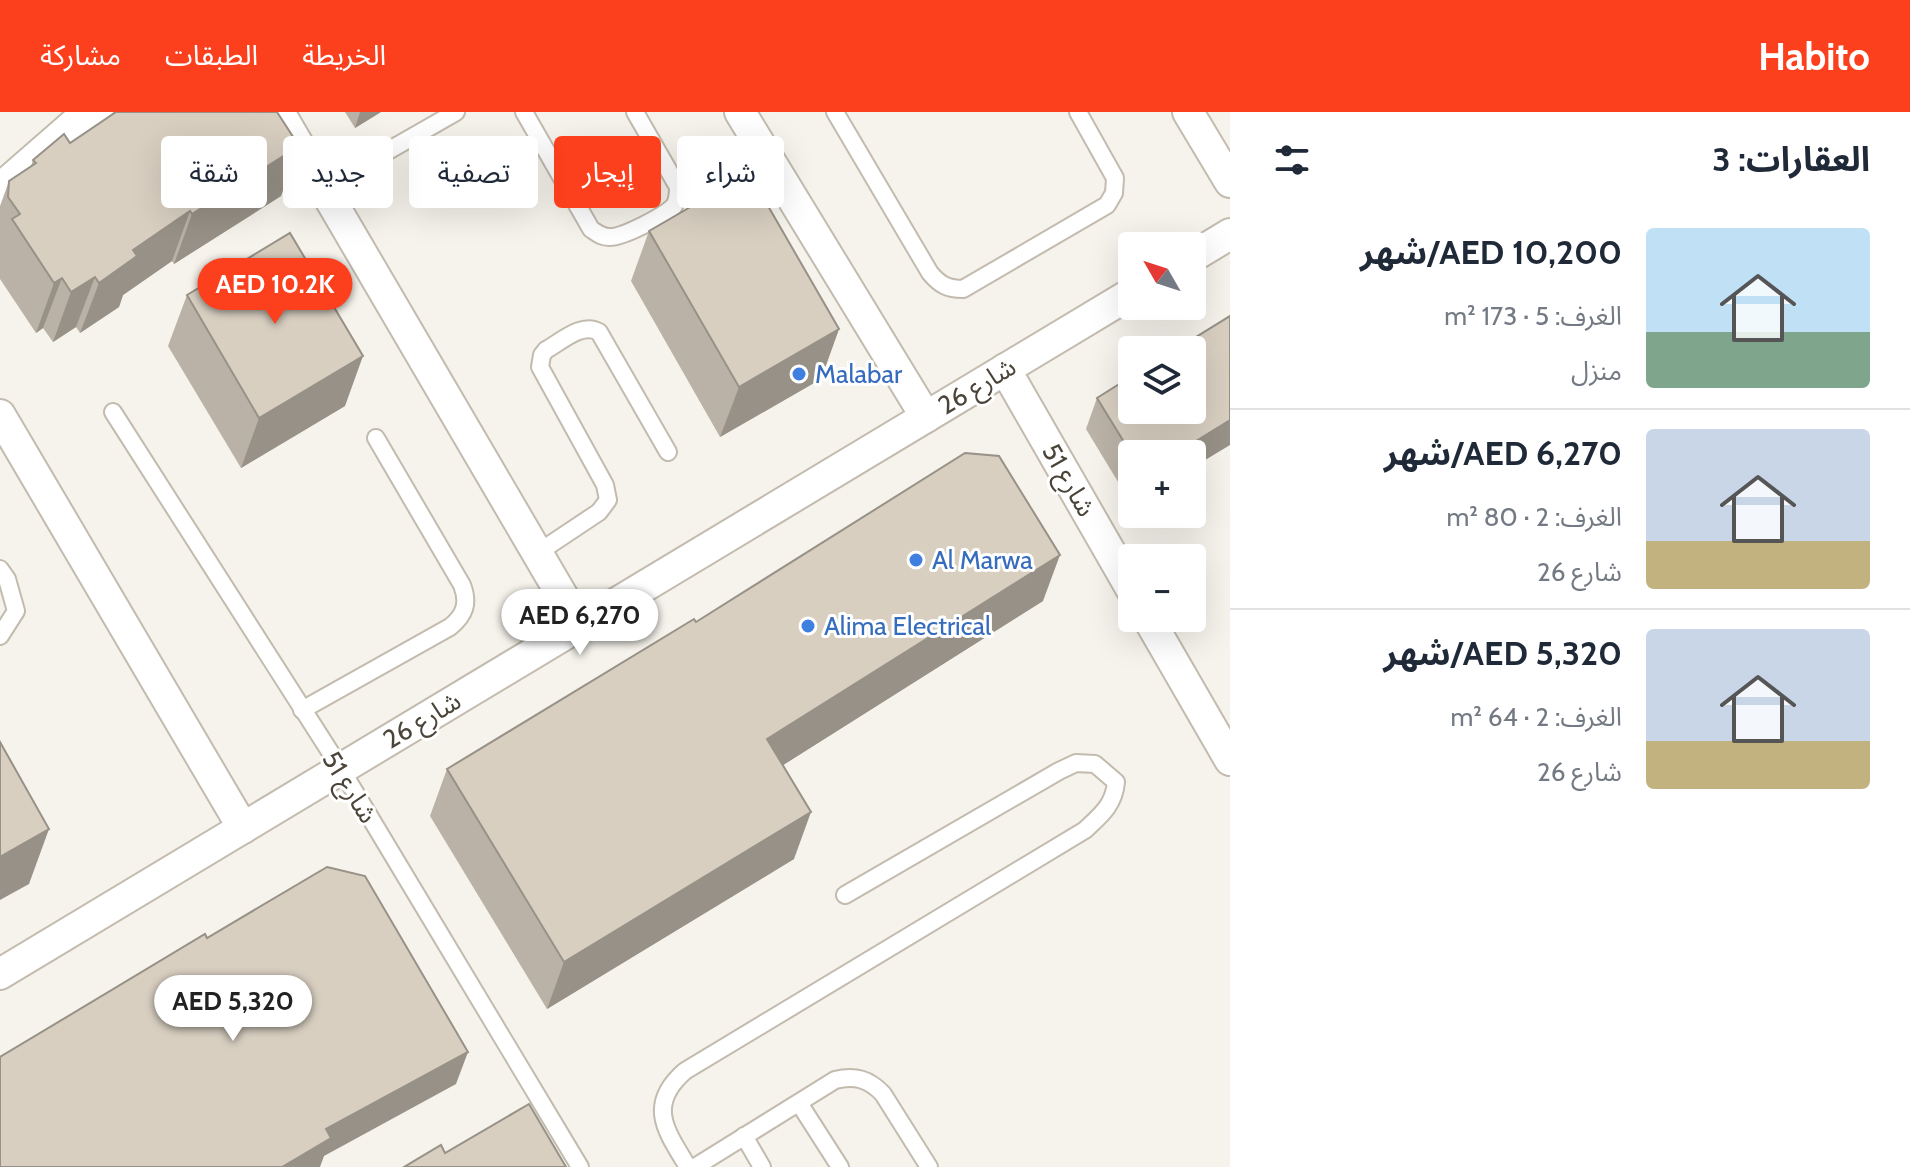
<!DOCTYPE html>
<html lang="ar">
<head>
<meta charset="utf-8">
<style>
	:root { --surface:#fff; --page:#f6f6f7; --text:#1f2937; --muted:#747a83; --line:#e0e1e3; --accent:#fc3f1d }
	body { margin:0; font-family:Cabin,"Noto Sans Arabic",sans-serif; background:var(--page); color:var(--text); direction:rtl; height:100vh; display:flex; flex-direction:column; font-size:30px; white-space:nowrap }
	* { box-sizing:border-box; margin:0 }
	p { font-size:26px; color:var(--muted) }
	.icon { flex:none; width:44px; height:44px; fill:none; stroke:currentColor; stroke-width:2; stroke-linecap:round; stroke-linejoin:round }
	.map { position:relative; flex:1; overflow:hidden; direction:ltr }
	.details { display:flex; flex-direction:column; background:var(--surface); width:680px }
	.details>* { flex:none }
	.hud { position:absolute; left:24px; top:24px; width:760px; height:72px; direction:rtl; display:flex; gap:16px }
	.needle { width:52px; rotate:309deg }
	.controls { position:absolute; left:1118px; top:120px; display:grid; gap:16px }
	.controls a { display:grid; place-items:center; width:88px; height:88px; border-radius:8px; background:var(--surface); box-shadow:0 8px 32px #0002; font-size:40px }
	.price { position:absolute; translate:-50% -68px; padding:0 18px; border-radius:28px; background:#fff; color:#222; font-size:26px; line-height:52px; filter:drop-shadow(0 2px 4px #0008) }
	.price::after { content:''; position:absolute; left:50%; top:48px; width:24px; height:18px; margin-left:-12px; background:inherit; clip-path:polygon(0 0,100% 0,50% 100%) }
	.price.active { background:var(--accent); color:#fff }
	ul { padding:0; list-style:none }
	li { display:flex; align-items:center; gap:24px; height:200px; padding:0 40px }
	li+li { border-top:2px solid var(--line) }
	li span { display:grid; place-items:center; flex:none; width:224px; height:160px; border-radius:8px; color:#555 }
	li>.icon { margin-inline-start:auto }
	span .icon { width:96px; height:96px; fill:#fffc; stroke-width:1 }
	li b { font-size:34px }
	h2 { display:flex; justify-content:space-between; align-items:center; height:96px; padding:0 40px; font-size:34px }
	.tag { padding:0 28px; border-radius:8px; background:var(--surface); box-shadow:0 8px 32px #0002; font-size:28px; line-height:72px }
	.tag.active { background:var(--accent); color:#fff }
	header { display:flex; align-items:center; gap:48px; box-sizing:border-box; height:112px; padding:0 40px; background:var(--accent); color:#fff }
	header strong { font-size:38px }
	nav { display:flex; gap:44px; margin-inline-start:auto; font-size:28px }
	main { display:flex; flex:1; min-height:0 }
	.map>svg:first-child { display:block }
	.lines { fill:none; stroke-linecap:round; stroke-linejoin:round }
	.service-casing { stroke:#c2bbae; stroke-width:20 }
	.minor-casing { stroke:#c2bbae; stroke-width:34 }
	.tertiary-casing { stroke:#c2bbae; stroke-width:42 }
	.service { stroke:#fff; stroke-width:16 }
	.minor { stroke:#fff; stroke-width:30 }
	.tertiary { stroke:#fff; stroke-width:38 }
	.wall { fill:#bab2a6 }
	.shaded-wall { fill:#979187 }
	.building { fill:#d8cfc1; stroke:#979187; stroke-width:2 }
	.shop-dot { fill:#3f7fe0; stroke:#fff; stroke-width:3 }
	.labels { text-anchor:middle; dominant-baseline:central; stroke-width:6; stroke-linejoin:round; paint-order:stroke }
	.shop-label { font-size:26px; fill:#366cbe; stroke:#fff; text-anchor:start }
	.street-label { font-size:26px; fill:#4b4439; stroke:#fff }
</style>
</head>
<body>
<header>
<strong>Habito</strong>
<nav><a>الخريطة</a><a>الطبقات</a><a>مشاركة</a></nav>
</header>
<main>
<section class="details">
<h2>العقارات: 3<svg class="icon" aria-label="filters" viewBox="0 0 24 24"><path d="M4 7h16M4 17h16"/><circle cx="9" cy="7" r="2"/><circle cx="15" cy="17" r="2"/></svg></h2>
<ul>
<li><span style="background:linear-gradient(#bfe0f5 65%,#7fa58c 0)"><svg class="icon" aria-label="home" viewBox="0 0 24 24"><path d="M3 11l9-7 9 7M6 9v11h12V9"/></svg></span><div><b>AED 10,200/شهر</b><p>الغرف: 5 · 173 m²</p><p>منزل</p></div></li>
<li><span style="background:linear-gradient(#c9d6e8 70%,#c2b280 0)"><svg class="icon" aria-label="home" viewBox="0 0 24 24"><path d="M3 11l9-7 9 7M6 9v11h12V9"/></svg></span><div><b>AED 6,270/شهر</b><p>الغرف: 2 · 80 m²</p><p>شارع 26</p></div></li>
<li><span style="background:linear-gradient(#c9d6e8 70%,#c2b280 0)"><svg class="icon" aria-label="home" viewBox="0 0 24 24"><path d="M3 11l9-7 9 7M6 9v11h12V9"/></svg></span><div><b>AED 5,320/شهر</b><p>الغرف: 2 · 64 m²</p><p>شارع 26</p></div></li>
</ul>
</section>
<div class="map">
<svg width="1230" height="1055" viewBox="0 0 1230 1055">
	<rect width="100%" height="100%" fill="#f6f3ec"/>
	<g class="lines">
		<g class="service-casing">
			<g id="service">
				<path d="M524,0L591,117C597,121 601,125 609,125C622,126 664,104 674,94C678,88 678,81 678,75L635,0"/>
				<path d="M835,0L930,161C940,173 948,177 963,177L1107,93L1114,81L1115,66L1078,0"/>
				<polyline points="323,76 456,0"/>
				<polyline points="113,300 341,657 580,1055"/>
				<path d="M536,442L599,400L608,388L605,373L540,255L542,243L546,238C562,229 582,210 599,220L668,340"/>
				<polyline points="0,457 7,467 16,499 0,524"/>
				<path d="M302,598L450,515C465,503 469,491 462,473L376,326"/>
				<polyline points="799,991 840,1055"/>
				<polyline points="744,1024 762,1055"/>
				<path d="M688,1055C666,1019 646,993 685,959L1085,718C1101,703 1114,693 1116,670L1095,652L1076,651L1059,659L845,783"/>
				<path d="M695,1055L835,968C855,963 869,967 883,982L929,1055"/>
			</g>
		</g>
		<g class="minor-casing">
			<g id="minor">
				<polyline points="279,0 580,514"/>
				<polyline points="740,0 926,305"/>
				<polyline points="1188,0 1230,70"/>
				<polyline points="1192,145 1230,122"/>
				<polyline points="1005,257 1132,478"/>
				<polyline points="0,303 243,716"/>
				<polyline points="1148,506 1230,648"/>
				<polyline points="0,862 1132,181"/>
			</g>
		</g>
		<g class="tertiary-casing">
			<polyline id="tertiary" points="0,82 94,0"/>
		</g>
		<use href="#service" class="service"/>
		<use href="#minor" class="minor"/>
		<use href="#tertiary" class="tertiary"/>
	</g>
	<g class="wall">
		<polygon points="113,0 277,0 281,84 174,152 172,149 123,183 119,195 80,221 76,215 53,230 43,216 36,221 0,167 0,94 9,69 31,54 33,48 70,31 112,3"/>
		<polygon points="345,0 381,0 355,16"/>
		<polygon points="649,119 839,217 821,267 720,325 631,169"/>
		<polygon points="187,183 345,294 241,356 168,234"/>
		<polygon points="1097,286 1132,342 1132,393 1086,317"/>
		<polygon points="1043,489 783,653 794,747 547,897 430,704 447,657 696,510"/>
	</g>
	<g class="shaded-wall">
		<polygon points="360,0 381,0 355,16"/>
		<polygon points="299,34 281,84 174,152 192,102"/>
		<polygon points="190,99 172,149 123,183 119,195 80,221 99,171 133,138"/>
		<polygon points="95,165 76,215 53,230 71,180"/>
		<polygon points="62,166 43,216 36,221 54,171"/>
		<polygon points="839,217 821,267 720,325 739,275"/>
		<polygon points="363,244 345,294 241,356 259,306"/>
		<polygon points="1230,308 1230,333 1192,356 1192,342 1175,342"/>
		<polygon points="1060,443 1043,489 750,674 767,627"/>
		<polygon points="811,700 794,747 547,897 564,850"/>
		<polygon points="49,717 29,772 0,788 0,745"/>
		<polygon points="468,940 456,972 324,1044 320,1055 282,1055 326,1017"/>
	</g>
	<g class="building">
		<polygon points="116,0 277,0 299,34 192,102 190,99 133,138 137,144 99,171 95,165 71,180 62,166 54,171 12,107 20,102 8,85 9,69 36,51 33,48 64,22 70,31"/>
		<polygon points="749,61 839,217 739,275 649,119"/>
		<polygon points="290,121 363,244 259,306 187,183"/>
		<polygon points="1230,204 1230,308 1175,342 1132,342 1132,343 1097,286 1132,264 1132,298 1192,298 1192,238 1175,238"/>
		<polygon points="965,341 999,344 1060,443 767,627 811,700 564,850 447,657 694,507 696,510"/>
		<polygon points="0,630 49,717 0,745"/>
		<polygon points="327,755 365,764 468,940 326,1017 331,1026 282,1055 0,1055 0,945 205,822 207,826"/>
		<polygon points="529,992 566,1055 404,1055 441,1033 445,1041"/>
	</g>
	<g class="shop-dot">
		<circle cx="799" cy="262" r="8"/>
		<circle cx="916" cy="448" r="8"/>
		<circle cx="808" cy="514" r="8"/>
	</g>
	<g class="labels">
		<g class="shop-label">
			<text x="815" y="262">Malabar</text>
			<text x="932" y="448">Al Marwa</text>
			<text x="824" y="514">Alima Electrical</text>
		</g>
		<g class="street-label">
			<text transform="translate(977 274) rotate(-31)">شارع 26</text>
			<text transform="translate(1069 368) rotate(60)">شارع 51</text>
			<text transform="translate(422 608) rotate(-31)">شارع 26</text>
			<text transform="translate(350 675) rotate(58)">شارع 51</text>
		</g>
	</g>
</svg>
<div class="controls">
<a><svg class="needle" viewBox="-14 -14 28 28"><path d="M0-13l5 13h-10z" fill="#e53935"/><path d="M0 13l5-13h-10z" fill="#747a83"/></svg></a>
<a><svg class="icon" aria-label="layers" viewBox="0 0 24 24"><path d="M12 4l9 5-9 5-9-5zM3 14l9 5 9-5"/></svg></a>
<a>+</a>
<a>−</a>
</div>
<b class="price active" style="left:275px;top:214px">AED 10.2K</b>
<b class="price" style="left:580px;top:545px">AED 6,270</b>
<b class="price" style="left:233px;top:931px">AED 5,320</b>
<div class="hud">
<a class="tag">شراء</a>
<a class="tag active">إيجار</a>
<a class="tag">تصفية</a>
<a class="tag">جديد</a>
<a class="tag">شقة</a>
</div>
</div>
</main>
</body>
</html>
